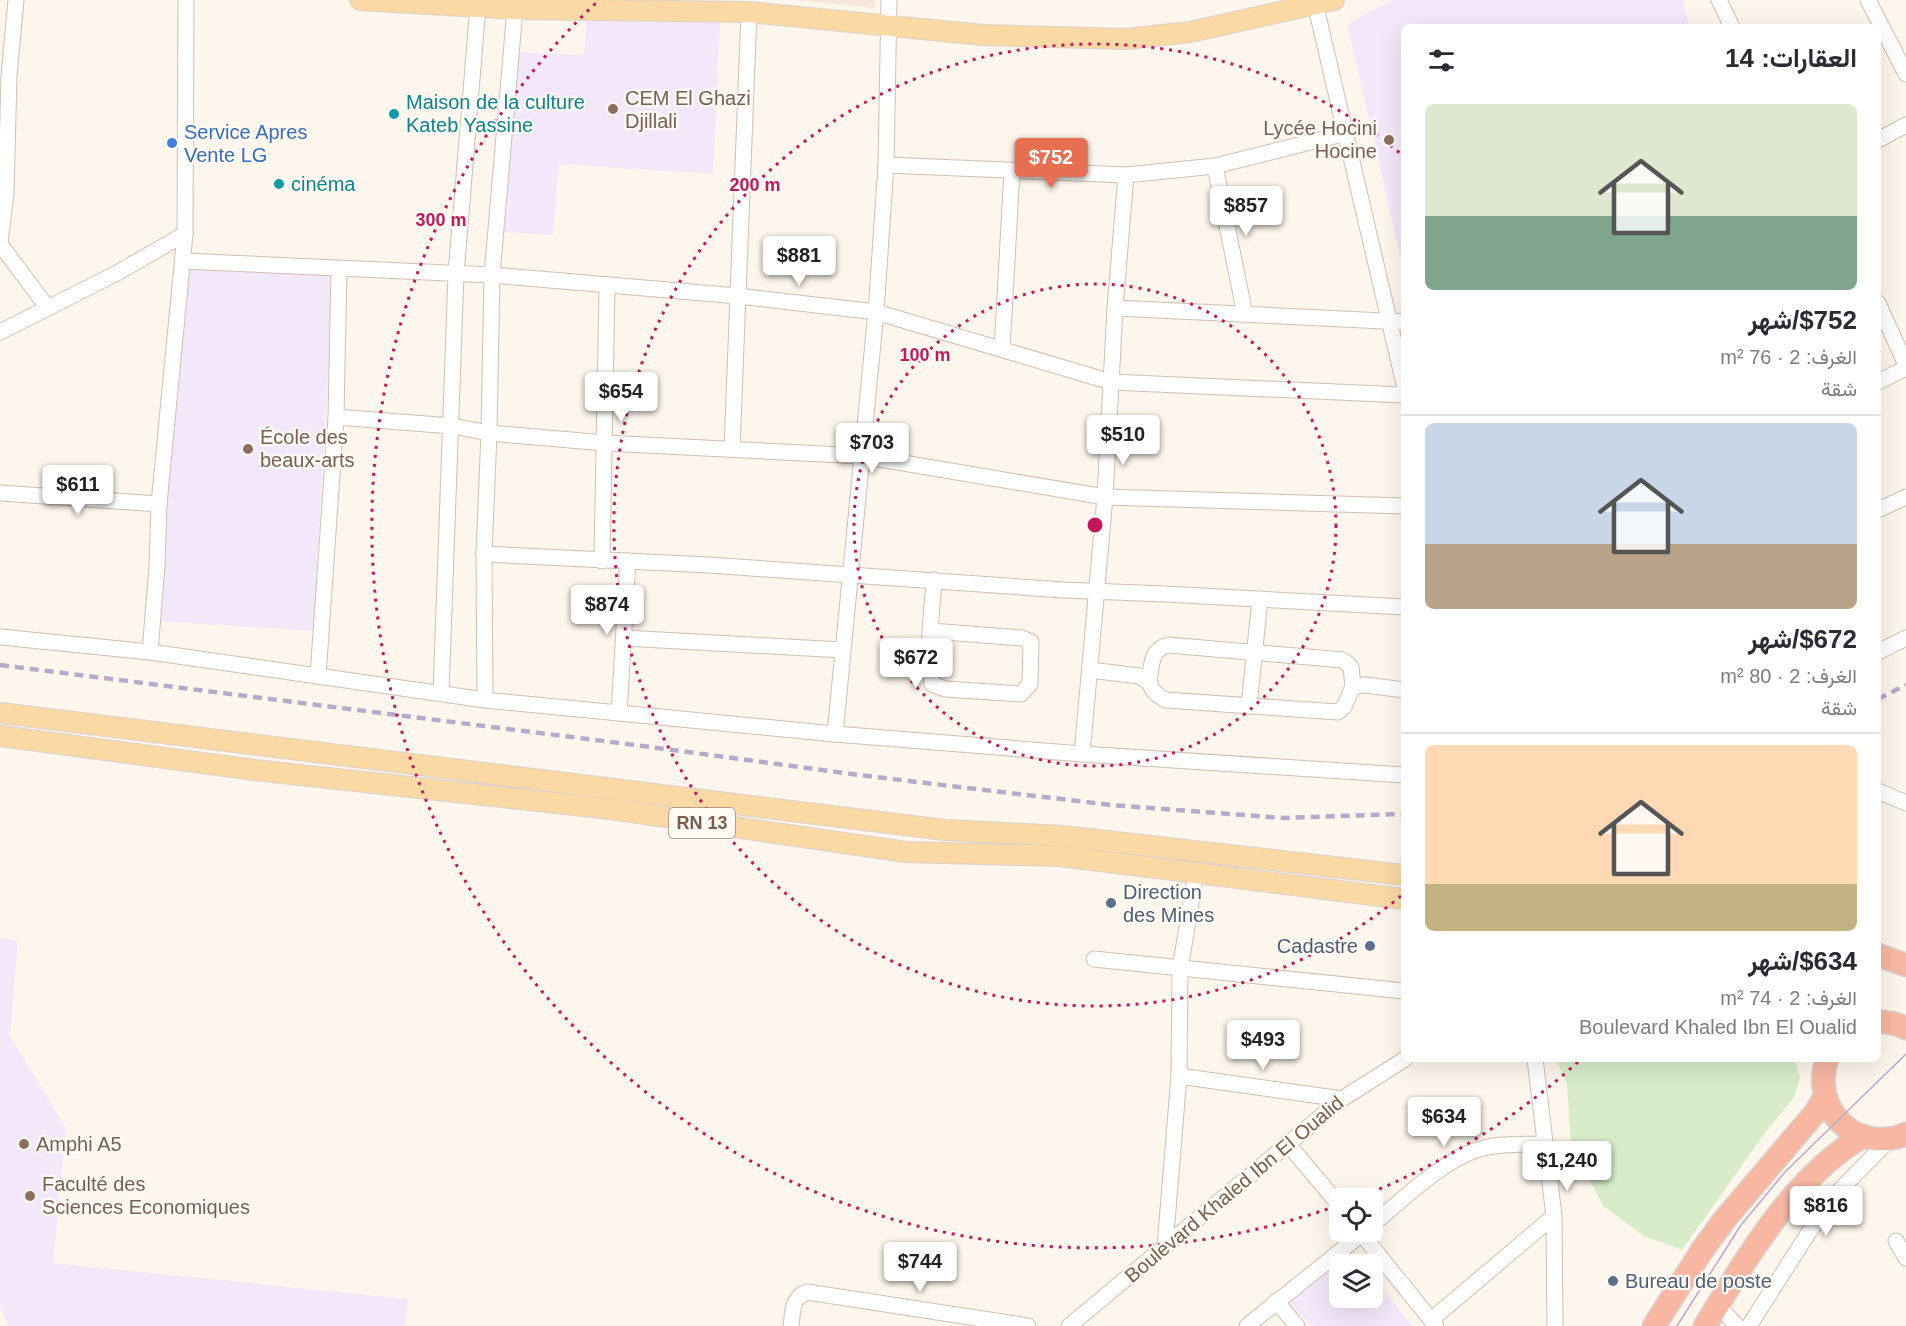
<!DOCTYPE html>
<html lang="ar">
<head>
<meta charset="utf-8">
<style>
	:root { --surface:#fff; --page:#f2f2f3; --text:#2b2b33; --muted:#7c7c81; --line:#e1e1e2; --accent:#e76f51 }
	body { margin:0; font-family:Helvetica,Vazirmatn,sans-serif; background:var(--page); color:var(--text); direction:rtl; height:100vh; display:flex; flex-direction:column; font-size:22px; white-space:nowrap }
	* { box-sizing:border-box; margin:0 }
	p { font-size:20px; color:var(--muted) }
	.icon { flex:none; width:33px; height:33px; fill:none; stroke:currentColor; stroke-width:2; stroke-linecap:round; stroke-linejoin:round }
	.map { position:relative; flex:1; overflow:hidden; direction:ltr }
	.panel { position:absolute; left:1401px; top:24px; width:480px; height:1038px; display:flex; flex-direction:column; background:var(--surface); border-radius:9px; box-shadow:0 6px 24px #0002; direction:rtl }
	.panel>* { flex:none }
	.buttons { position:absolute; left:1329px; top:1188px; display:grid; gap:12px }
	.buttons a { display:grid; place-items:center; width:54px; height:54px; border-radius:9px; background:var(--surface); box-shadow:0 6px 24px #0002; font-size:30px }
	.price { position:absolute; translate:-50% -51px; padding:0 14px; border-radius:6px; background:#fff; color:#222; font-size:20px; line-height:39px; filter:drop-shadow(0 2px 3px #0008) }
	.price::after { content:''; position:absolute; left:50%; top:36px; width:18px; height:14px; margin-left:-9px; background:inherit; clip-path:polygon(0 0,100% 0,50% 100%) }
	.price.current { background:var(--accent); color:#fff }
	ul { padding:0; list-style:none }
	li { display:grid; align-content:center; gap:12px; height:318px; padding:0 24px }
	li+li { border-top:2px solid var(--line) }
	li span { display:grid; place-items:center; height:186px; border-radius:9px; color:#555 }
	li>.icon { margin-inline-start:auto }
	span .icon { width:108px; height:108px; fill:#fffc; stroke-width:1 }
	li b { font-size:26px }
	h2 { display:flex; justify-content:space-between; align-items:center; height:72px; padding:0 24px; font-size:26px }
	.map>svg:first-child { display:block }
	.residential { fill:#f5e8da }
	.education { fill:#f3e8fa }
	.green { fill:#d8ecc9 }
	.lines { fill:none; stroke-linecap:round; stroke-linejoin:round }
	.minor-casing { stroke:#d1beb0; stroke-width:17 }
	.major-casing { stroke:#dad1cd; stroke-width:22 }
	.highway-casing { stroke:#dad1cd; stroke-width:25 }
	.minor { stroke:#fff; stroke-width:15 }
	.major { stroke:#fbd9a5; stroke-width:20 }
	.highway { stroke:#f7b7a3; stroke-width:22 }
	.tram { stroke:#b9a8c9; stroke-width:1.5 }
	.rail { stroke:#b9a8c9; stroke-width:4.5; stroke-dasharray:9 6; stroke-linecap:butt }
	.ring { fill:none; stroke:#c2185b; stroke-width:3; stroke-dasharray:3 6 }
	.education-dot { fill:#8d6e63; stroke:#fffaf3; stroke-width:2 }
	.culture-dot { fill:#0f9aa8; stroke:#fffaf3; stroke-width:2 }
	.shop-dot { fill:#3f7fe0; stroke:#fffaf3; stroke-width:2 }
	.service-dot { fill:#5c6f8a; stroke:#fffaf3; stroke-width:2 }
	.labels { text-anchor:middle; dominant-baseline:central; stroke-width:4.5; stroke-linejoin:round; paint-order:stroke }
	.shield { fill:#fffaf3; stroke:#a28b7f; stroke-width:1.5 }
	.shield-label { font-size:18px; font-weight:bold; fill:#7a5c4d }
	.education-label { font-size:20px; fill:#785e54; stroke:#fffaf3; text-anchor:start }
	.culture-label { font-size:20px; fill:#0d838f; stroke:#fffaf3; text-anchor:start }
	.shop-label { font-size:20px; fill:#366cbe; stroke:#fffaf3; text-anchor:start }
	.service-label { font-size:20px; fill:#4e5e75; stroke:#fffaf3; text-anchor:start }
	.street-label { font-size:20px; fill:#7a5c4d; stroke:#fffaf3 }
	.centre { fill:#c2185b; stroke:#fffaf3; stroke-width:3 }
	.ring-label { font-size:18px; text-anchor:middle; font-weight:bold; fill:#c2185b; stroke:#fffaf3; stroke-width:4.5; stroke-linejoin:round; paint-order:stroke }
</style>
</head>
<body>
<div class="map">
<svg width="1906" height="1326" viewBox="0 0 1906 1326">
	<rect width="100%" height="100%" fill="#fdf6ec"/>
	<polygon class="residential" points="795,0 876,0 875,8"/>
	<g class="education">
		<polygon points="1392,0 1682,0 1690,27 1404,27 1404,253 1400,254 1347,24"/>
		<polygon points="587,14 720,22 713,174 559,164 553,235 501,232 515,52 584,55"/>
		<polygon points="185,264 334,276 313,631 159,621"/>
		<polygon points="0,938 18,941 10,1036 66,1128 53,1263 408,1299 405,1326 8,1326 0,1306"/>
		<polygon points="1353,1251 1364,1264 1340,1264 1340,1298 1372,1298 1373,1276 1412,1326 1311,1326 1290,1302"/>
	</g>
	<polygon class="green" points="1556,1059 1794,1059 1800,1078 1794,1097 1762,1137 1682,1250 1644,1236 1603,1206 1571,1144 1567,1084"/>
	<g class="lines">
		<g class="minor-casing">
			<g id="minor">
				<polyline points="1719,0 1732,27"/>
				<polyline points="1868,0 1906,74"/>
				<polyline points="1315,3 1404,384"/>
				<polyline points="1878,140 1906,125"/>
				<polyline points="886,165 1126,175 1215,166 1346,133"/>
				<polyline points="1215,166 1245,315"/>
				<polyline points="0,243 6,193 9,76 16,0"/>
				<polyline points="0,244 47,307"/>
				<polyline points="183,261 492,275 738,296 876,312 1111,382 1404,395"/>
				<polyline points="1878,303 1906,365"/>
				<polyline points="1115,308 1404,322"/>
				<polyline points="0,332 117,273 185,234"/>
				<polyline points="1002,349 1012,171"/>
				<polyline points="1878,382 1906,368"/>
				<polyline points="336,417 452,426 489,433 605,443 862,456 1105,497 1404,506"/>
				<polyline points="732,449 749,12"/>
				<polyline points="0,493 159,504"/>
				<polyline points="1878,510 1906,497"/>
				<polyline points="484,554 709,565 1063,590 1165,594 1404,607"/>
				<polyline points="602,561 607,285"/>
				<path d="M931,631L1022,638L1031,642L1030,684L1021,694L945,689L932,684C926,650 932,614 934,580"/>
				<polyline points="0,637 150,652 485,700 619,713 835,734 1082,754 1404,775"/>
				<polyline points="624,638 842,650"/>
				<polyline points="150,652 157,566 159,504 185,234 186,0"/>
				<polyline points="1878,652 1906,638"/>
				<path d="M1090,670L1139,676L1149,682C1153,692 1156,695 1166,700L1338,712L1344,707L1353,686L1366,685L1404,690"/>
				<polyline points="318,676 336,417 339,269"/>
				<path d="M1149,682C1152,665 1150,650 1168,645L1343,660L1351,667L1353,686"/>
				<polyline points="441,693 456,274 478,6"/>
				<polyline points="485,700 484,554 489,433 492,275 515,9"/>
				<polyline points="1249,706 1260,599"/>
				<polyline points="619,713 628,561"/>
				<polyline points="835,734 876,312 886,165 889,0"/>
				<polyline points="1082,754 1105,497 1115,308 1126,175"/>
				<polyline points="1878,791 1906,803"/>
				<polyline points="1094,959 1404,991"/>
				<polyline points="1535,1059 1554,1216 1555,1326"/>
				<polyline points="1179,1076 1342,1099"/>
				<polyline points="1287,1143 1340,1206"/>
				<path d="M1372,1225C1402,1200 1447,1156 1484,1148C1503,1143 1525,1145 1545,1144"/>
				<polyline points="1360,1232 1436,1326"/>
				<polyline points="1896,1241 1906,1258"/>
				<polyline points="1165,1246 1179,1076 1180,969 1196,873"/>
				<polyline points="1276,1301 1297,1326"/>
				<polyline points="1718,1305 1737,1326"/>
				<polyline points="1431,1320 1554,1216"/>
				<path d="M791,1326C793,1312 791,1298 807,1292L1028,1326"/>
				<polyline points="1069,1326 1342,1099 1405,1059"/>
				<polyline points="1247,1326 1364,1232"/>
				<polyline points="1749,1326 1811,1229 1837,1193 1890,1139"/>
			</g>
		</g>
		<g class="major-casing">
			<g id="major">
				<polyline points="360,0 515,9 749,12 983,35 1126,39 1190,32 1334,0"/>
				<polyline points="0,713 945,830 1063,836 1404,875"/>
				<polyline points="0,736 255,770 611,809 906,852 1060,856 1404,899"/>
			</g>
		</g>
		<g class="highway-casing">
			<g id="highway">
				<polyline points="1878,955 1906,965"/>
				<polyline points="1878,1021 1896,1024 1906,1028"/>
				<path d="M1827,1059C1810,1109 1856,1155 1906,1134"/>
				<polyline points="1654,1326 1703,1249 1725,1219 1815,1113 1825,1097"/>
				<path d="M1705,1326C1747,1258 1792,1178 1863,1136"/>
			</g>
		</g>
		<use href="#minor" class="minor"/>
		<use href="#major" class="major"/>
		<use href="#highway" class="highway"/>
		<polyline class="tram" points="1677,1326 1741,1225 1785,1172 1906,1054"/>
		<g class="rail">
			<polyline points="0,665 635,745 867,776 1111,805 1283,818 1404,814"/>
			<polyline points="1878,699 1906,685"/>
		</g>
	</g>
	<g class="ring">
		<circle cx="1095" cy="525" r="241"/>
		<path d="M1401 896A481 481 0 1 1 1401 154"/>
		<path d="M1578 1062A722 722 0 0 1 1360 1197M1336 1206A722 722 0 0 1 598 1"/>
	</g>
	<g class="education-dot">
		<circle cx="613" cy="109" r="6"/>
		<circle cx="1389" cy="140" r="6"/>
		<circle cx="248" cy="449" r="6"/>
		<circle cx="24" cy="1144" r="6"/>
		<circle cx="30" cy="1196" r="6"/>
	</g>
	<g class="culture-dot">
		<circle cx="394" cy="114" r="6"/>
		<circle cx="279" cy="184" r="6"/>
	</g>
	<circle class="shop-dot" cx="172" cy="143" r="6"/>
	<g class="service-dot">
		<circle cx="1111" cy="903" r="6"/>
		<circle cx="1370" cy="946" r="6"/>
		<circle cx="1613" cy="1281" r="6"/>
	</g>
	<g class="labels">
		<rect class="shield" x="669" y="808" width="66" height="30" rx="4.5"/>
		<g class="shield-label">
			<text x="702" y="823">RN 13</text>
		</g>
		<g class="education-label">
			<text x="625" y="98">CEM El Ghazi<tspan x="625" dy="23">Djillali</tspan></text>
			<text x="1377" y="128" text-anchor="end">Lycée Hocini<tspan x="1377" dy="23">Hocine</tspan></text>
			<text x="260" y="437">École des<tspan x="260" dy="23">beaux-arts</tspan></text>
			<text x="36" y="1144">Amphi A5</text>
			<text x="42" y="1184">Faculté des<tspan x="42" dy="23">Sciences Economiques</tspan></text>
		</g>
		<g class="culture-label">
			<text x="406" y="102">Maison de la culture<tspan x="406" dy="23">Kateb Yassine</tspan></text>
			<text x="291" y="184">cinéma</text>
		</g>
		<g class="shop-label">
			<text x="184" y="132">Service Apres<tspan x="184" dy="23">Vente LG</tspan></text>
		</g>
		<g class="service-label">
			<text x="1123" y="892">Direction<tspan x="1123" dy="23">des Mines</tspan></text>
			<text x="1358" y="946" text-anchor="end">Cadastre</text>
			<text x="1625" y="1281">Bureau de poste</text>
		</g>
		<g class="street-label">
			<text transform="translate(1234 1189) rotate(-40)">Boulevard Khaled Ibn El Oualid</text>
		</g>
	</g>
	<circle cx="1095" cy="525" r="9" class="centre"/>
	<g class="ring-label">
		<text x="755" y="191">200 m</text>
		<text x="441" y="226">300 m</text>
		<text x="925" y="361">100 m</text>
	</g>
</svg>
<div class="buttons">
<a><svg class="icon" aria-label="locate" viewBox="0 0 24 24"><circle cx="12" cy="12" r="6"/><path d="M12 2v4M12 18v4M2 12h4M18 12h4"/></svg></a>
<a><svg class="icon" aria-label="layers" viewBox="0 0 24 24"><path d="M12 4l9 5-9 5-9-5zM3 14l9 5 9-5"/></svg></a>
</div>
<b class="price current" style="left:1051px;top:189px">$752</b>
<b class="price" style="left:1246px;top:237px">$857</b>
<b class="price" style="left:799px;top:287px">$881</b>
<b class="price" style="left:621px;top:423px">$654</b>
<b class="price" style="left:1123px;top:466px">$510</b>
<b class="price" style="left:872px;top:474px">$703</b>
<b class="price" style="left:78px;top:516px">$611</b>
<b class="price" style="left:607px;top:636px">$874</b>
<b class="price" style="left:916px;top:689px">$672</b>
<b class="price" style="left:1263px;top:1071px">$493</b>
<b class="price" style="left:1444px;top:1148px">$634</b>
<b class="price" style="left:1567px;top:1192px">$1,240</b>
<b class="price" style="left:1826px;top:1237px">$816</b>
<b class="price" style="left:920px;top:1293px">$744</b>
<section class="panel">
<h2>العقارات: 14<svg class="icon" aria-label="filters" viewBox="0 0 24 24"><path d="M4 7h16M4 17h16"/><circle cx="9" cy="7" r="2"/><circle cx="15" cy="17" r="2"/></svg></h2>
<ul>
<li><span style="background:linear-gradient(#dfe7d0 60%,#7fa58c 0)"><svg class="icon" aria-label="home" viewBox="0 0 24 24"><path d="M3 11l9-7 9 7M6 9v11h12V9"/></svg></span><div><b>$752/شهر</b><p>الغرف: 2 · 76 m²</p><p>شقة</p></div></li>
<li><span style="background:linear-gradient(#c9d6e8 65%,#b9a48a 0)"><svg class="icon" aria-label="home" viewBox="0 0 24 24"><path d="M3 11l9-7 9 7M6 9v11h12V9"/></svg></span><div><b>$672/شهر</b><p>الغرف: 2 · 80 m²</p><p>شقة</p></div></li>
<li><span style="background:linear-gradient(#ffd9b3 75%,#c2b280 0)"><svg class="icon" aria-label="home" viewBox="0 0 24 24"><path d="M3 11l9-7 9 7M6 9v11h12V9"/></svg></span><div><b>$634/شهر</b><p>الغرف: 2 · 74 m²</p><p>Boulevard Khaled Ibn El Oualid</p></div></li>
</ul>
</section>
</div>
</body>
</html>
